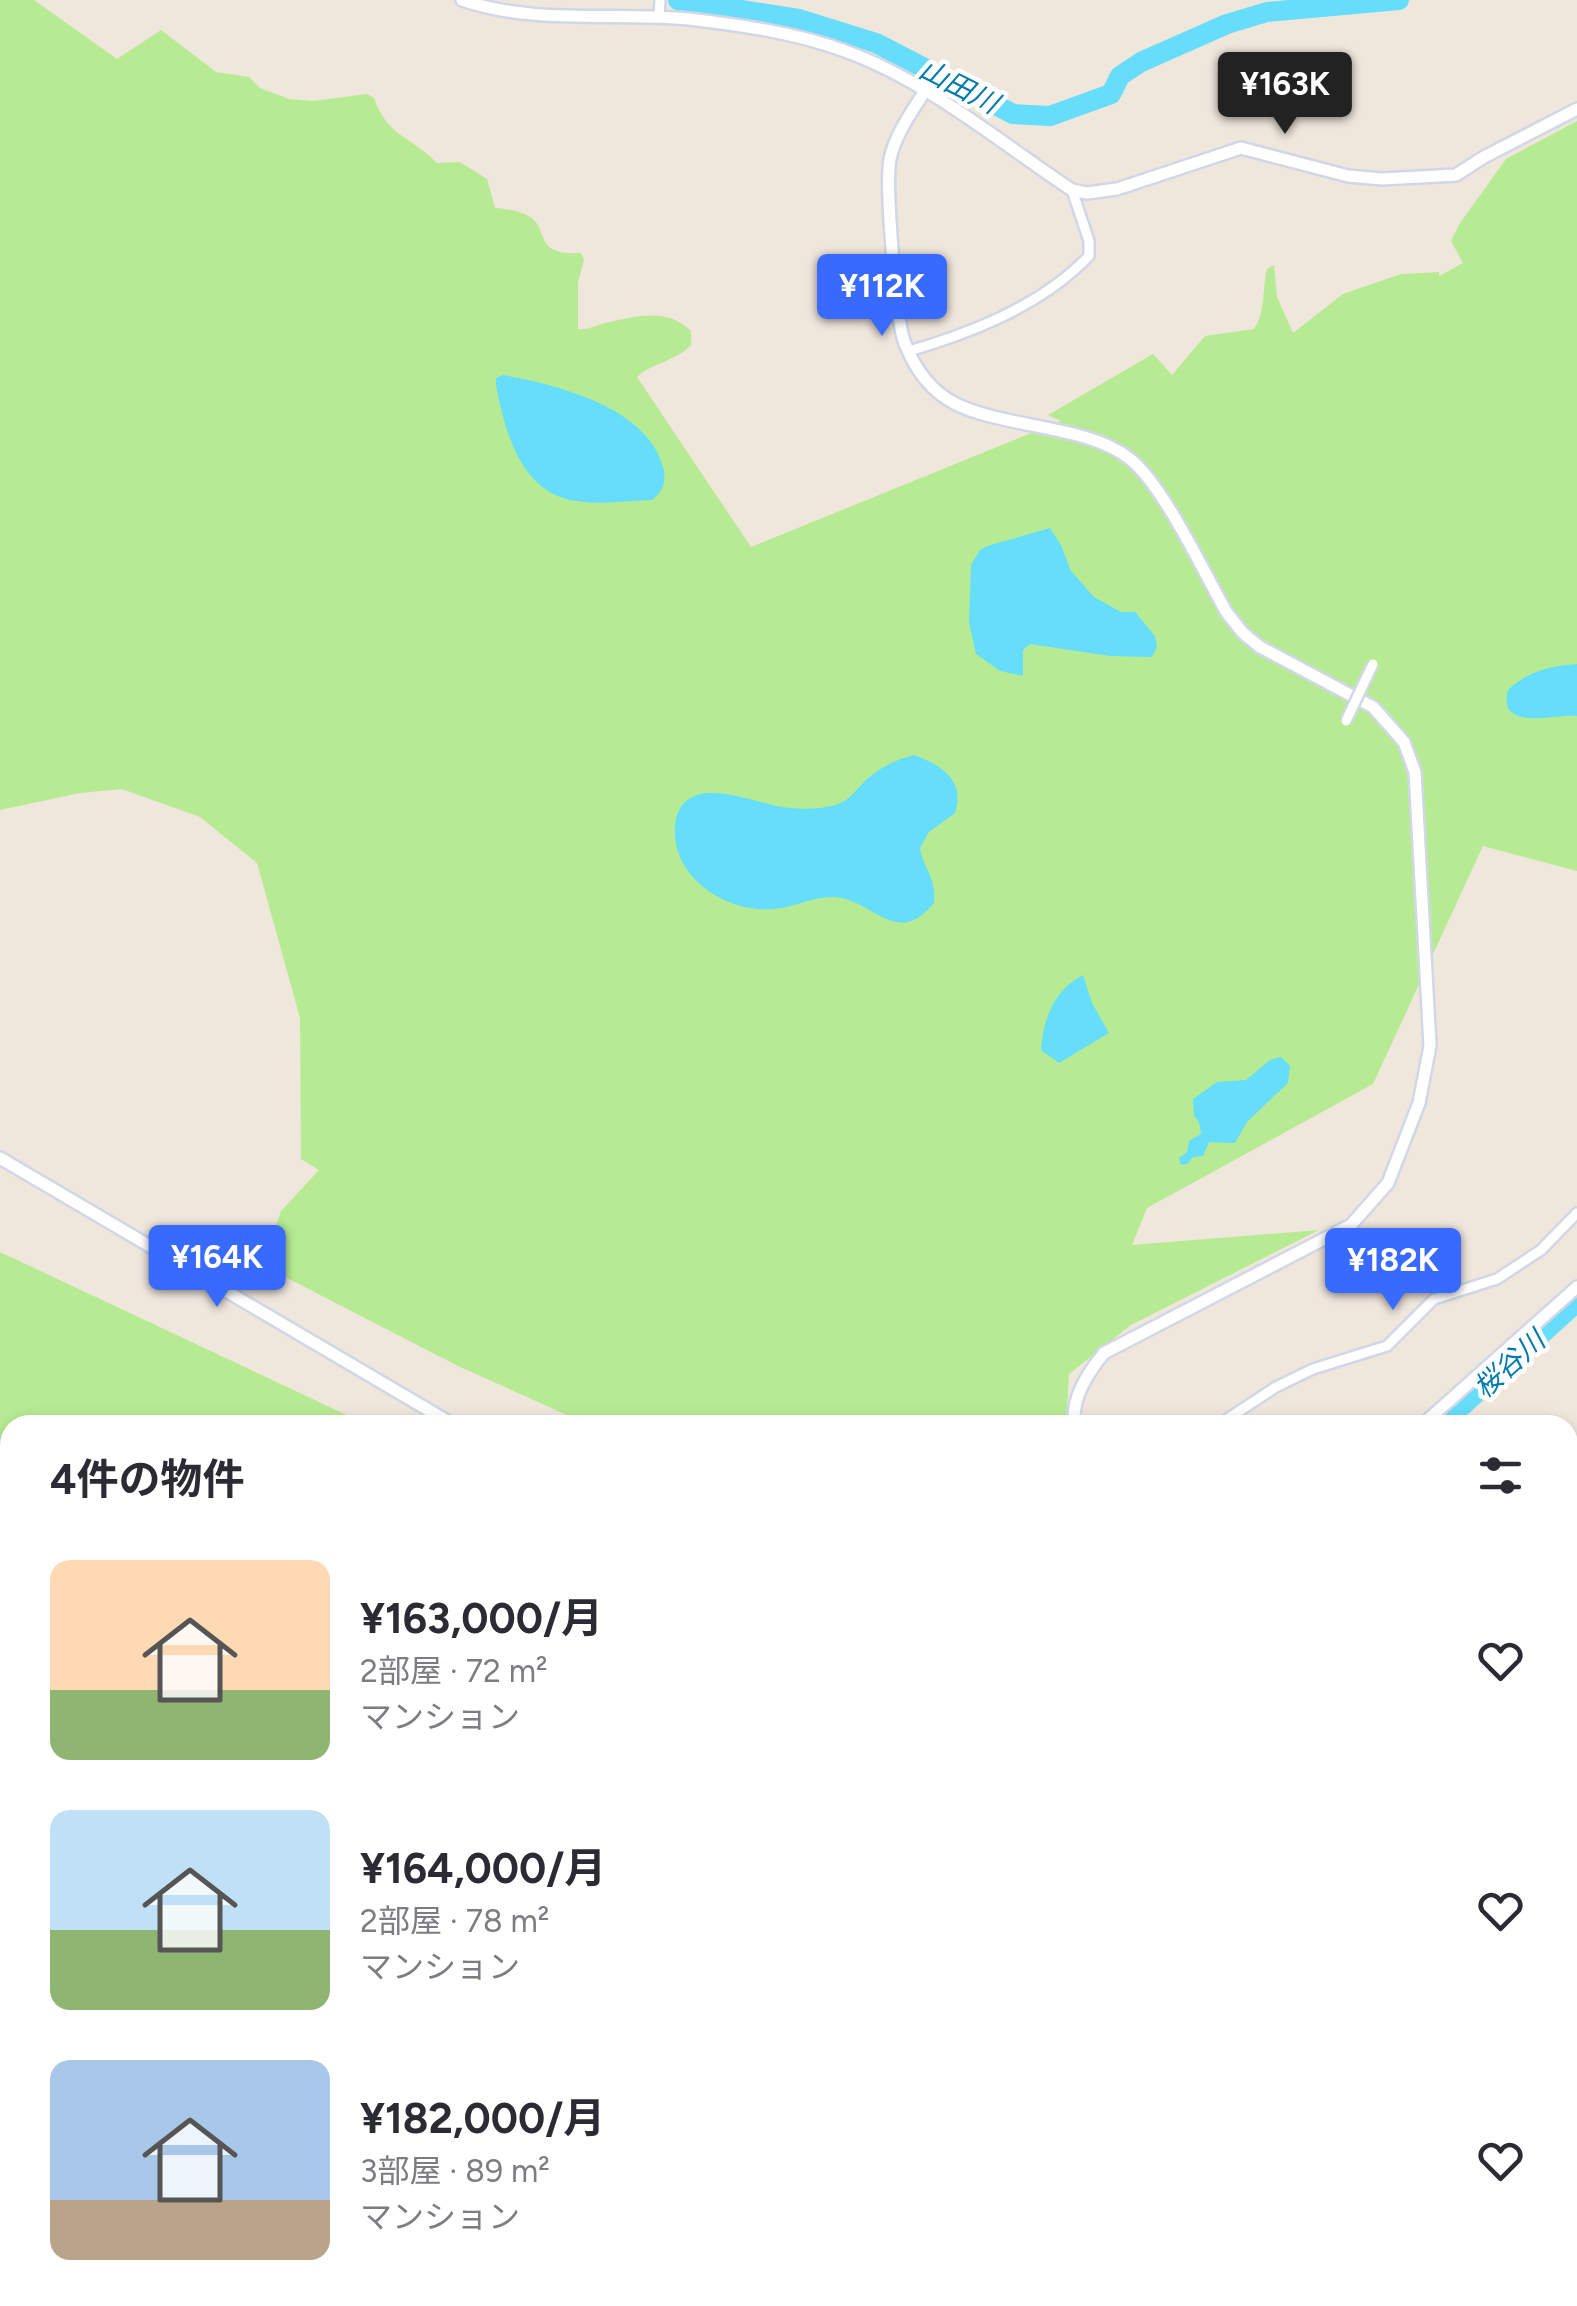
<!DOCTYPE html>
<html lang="ja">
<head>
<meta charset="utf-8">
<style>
	:root { --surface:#fff; --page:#f2f2f3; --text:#2b2b33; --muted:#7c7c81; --accent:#396aff }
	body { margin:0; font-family:Figtree,"Noto Sans JP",sans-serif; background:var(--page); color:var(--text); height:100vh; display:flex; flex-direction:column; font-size:38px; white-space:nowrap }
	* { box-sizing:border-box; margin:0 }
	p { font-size:32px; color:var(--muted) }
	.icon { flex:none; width:55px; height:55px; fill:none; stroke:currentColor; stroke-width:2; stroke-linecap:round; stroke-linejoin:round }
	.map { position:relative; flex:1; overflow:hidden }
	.side { position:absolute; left:0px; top:1415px; width:1578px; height:892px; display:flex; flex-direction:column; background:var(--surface); border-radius:30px 30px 0 0; box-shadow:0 5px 15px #0003 }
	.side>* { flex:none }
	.price { position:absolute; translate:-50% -85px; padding:0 22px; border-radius:10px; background:var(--accent); color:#fff; font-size:32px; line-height:65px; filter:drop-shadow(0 2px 5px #0008) }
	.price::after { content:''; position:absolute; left:50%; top:60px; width:30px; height:22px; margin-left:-15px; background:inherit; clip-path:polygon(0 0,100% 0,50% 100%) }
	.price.active { background:#222; color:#fff }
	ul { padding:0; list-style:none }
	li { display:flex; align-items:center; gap:30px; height:250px; padding:0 50px }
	li span { display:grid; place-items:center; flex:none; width:280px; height:200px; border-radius:20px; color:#555 }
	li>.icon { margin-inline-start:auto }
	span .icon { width:120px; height:120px; fill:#fffc; stroke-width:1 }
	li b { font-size:42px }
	h2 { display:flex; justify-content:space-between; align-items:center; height:120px; padding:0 50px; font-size:42px }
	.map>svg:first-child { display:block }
	.green { fill:#b7eb93 }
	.water { fill:#65ddfb }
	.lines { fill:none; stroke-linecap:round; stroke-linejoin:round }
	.river { stroke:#65ddfb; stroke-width:20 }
	.minor-casing { stroke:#d1d7e6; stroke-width:14 }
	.tertiary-casing { stroke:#d1d7e6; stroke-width:16 }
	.minor { stroke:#fff; stroke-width:9 }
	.tertiary { stroke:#fff; stroke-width:11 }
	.minor-bridge-casing { stroke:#d1d7e6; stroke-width:14; stroke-linecap:butt }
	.minor-bridge { stroke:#fff; stroke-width:9 }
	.labels { text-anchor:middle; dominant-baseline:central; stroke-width:9; stroke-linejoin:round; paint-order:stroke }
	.water-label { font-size:28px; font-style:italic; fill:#007bab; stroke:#fff }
</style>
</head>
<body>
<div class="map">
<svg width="1577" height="2306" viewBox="0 0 1577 2306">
	<rect width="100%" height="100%" fill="#efe6dc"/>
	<g class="green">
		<path d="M0,0H34L117,59L161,30L216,72L249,77L260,88L289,99L313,101L367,94L374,98C387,136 410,136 437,163L460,162L487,179L495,208C557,212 530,241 557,251C563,254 574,253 581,253L584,260L578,282V329C587,330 592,327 601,324C632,317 666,306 691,331V345C677,361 653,362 637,377L751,547L1061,421L1048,415L1153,354L1172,375L1205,336L1254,329C1266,311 1262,290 1267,269L1274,265L1277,297L1293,333L1343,294L1401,274L1439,272V276L1463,263L1451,241L1460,223L1506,159L1577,121V871L1483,846L1373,1084L1147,1208L1132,1245L1319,1230L1131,1325L1069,1374L1066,1425H589L456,1365L262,1265L281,1211L319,1170L301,1159L300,1018L257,863L200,817L122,789L80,793L0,810Z"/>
		<polygon points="0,1252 368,1425 10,1425 10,2298 366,2298 357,2306 0,2306"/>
		<polygon points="1577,1849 1577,2306 1272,2306 1277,2298 1568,2298 1568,1853"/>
	</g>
	<g class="water">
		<path d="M503,375C555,384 648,407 663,467C667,481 663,491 652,500C625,501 592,506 566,499C518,485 504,427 496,385V378Z"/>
		<polygon points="1050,528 1061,545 1071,571 1094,597 1121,612 1135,612 1155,636 1157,647 1152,657 1110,656 1030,644 1023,650 1023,676 1000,671 976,654 969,622 971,565 980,550 987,546"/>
		<path d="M1577,664V716C1556,714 1496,732 1508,690C1528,671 1550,666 1577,664Z"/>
		<path d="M914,755C941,765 966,780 955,813L929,832L920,848C924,871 936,875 934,903C896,950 873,898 833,897C811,897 793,908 773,909C726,913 671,877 675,826C680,771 747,800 777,806C796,810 820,810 838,804C850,800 857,788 867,779C879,768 897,759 914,755Z"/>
		<path d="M1083,975L1092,1003L1109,1033L1059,1063L1041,1050C1043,1019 1054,990 1083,975Z"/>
		<polygon points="1281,1057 1290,1066 1288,1083 1247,1122 1235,1143 1209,1142 1203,1156 1193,1157 1187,1164 1181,1165 1179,1158 1187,1152 1189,1141 1201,1134 1199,1122 1194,1116 1193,1099 1217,1082 1246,1080 1270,1060"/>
	</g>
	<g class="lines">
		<g class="river">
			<polyline points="678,0 799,19 876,43 1013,114 1050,116 1111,94 1120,76 1141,62 1227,24 1267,12 1399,0"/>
			<polyline points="1441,1425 1577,1302"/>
			<polyline points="323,2306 330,2298"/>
		</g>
		<g class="minor-casing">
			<g id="minor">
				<polyline points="659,17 660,0"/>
				<path d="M909,351C974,332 1042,305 1089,256V241L1072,190"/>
				<polyline points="1218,1425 1276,1387 1313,1369 1387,1346 1434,1299 1497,1279 1541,1250 1577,1213"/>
				<polyline points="795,2298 796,2306"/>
				<polyline points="921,2298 938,2306"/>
				<polyline points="1450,2298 1453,2306"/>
				<polyline points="352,2306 358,2298"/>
				<polyline points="1029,2306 1033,2298"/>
			</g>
		</g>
		<g class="tertiary-casing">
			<g id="tertiary">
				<path d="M462,0C534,25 614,12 689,19C740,25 797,33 845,51C928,81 999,142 1072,190L1087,193L1117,189L1241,148L1348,176L1382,179L1456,175L1484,157L1577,109"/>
				<path d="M925,91C912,111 895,135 890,159C885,183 896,318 904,341C914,368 930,391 956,404C1004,428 1089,425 1130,459C1164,486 1204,573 1227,613L1243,633L1260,647L1373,707L1404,742L1415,772L1430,1046L1419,1103L1388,1183L1351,1225L1104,1353C1087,1374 1072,1397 1074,1425"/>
				<polyline points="0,1158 454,1425"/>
				<polyline points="1422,1425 1577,1287"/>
				<polyline points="1568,1734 1577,1737"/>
				<polyline points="1568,1840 1577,1836"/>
				<polyline points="491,2306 502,2298"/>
				<polyline points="939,2306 943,2298"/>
				<polyline points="1208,2306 1209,2298"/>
			</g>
		</g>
		<use href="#minor" class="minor"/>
		<use href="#tertiary" class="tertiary"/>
		<g class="minor-bridge-casing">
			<polyline id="minor-bridge" points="1346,721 1373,664"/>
		</g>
		<use href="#minor-bridge" class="minor-bridge"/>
	</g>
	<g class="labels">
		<g class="water-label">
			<text transform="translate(959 86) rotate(27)">山田川</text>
			<text transform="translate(1509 1364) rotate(-42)">桜谷川</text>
		</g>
	</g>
</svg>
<b class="price active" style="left:1285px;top:137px">¥163K</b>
<b class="price" style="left:882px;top:339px">¥112K</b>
<b class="price" style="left:217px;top:1310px">¥164K</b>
<b class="price" style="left:1393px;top:1313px">¥182K</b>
<section class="side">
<h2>4件の物件<svg class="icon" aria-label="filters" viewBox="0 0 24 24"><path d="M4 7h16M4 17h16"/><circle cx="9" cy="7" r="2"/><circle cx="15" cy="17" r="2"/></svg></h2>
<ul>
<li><span style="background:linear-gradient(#ffd9b3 65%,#8fb573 0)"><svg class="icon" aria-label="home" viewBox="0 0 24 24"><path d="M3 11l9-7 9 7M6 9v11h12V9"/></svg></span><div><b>¥163,000/月</b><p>2部屋 · 72 m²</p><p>マンション</p></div><svg class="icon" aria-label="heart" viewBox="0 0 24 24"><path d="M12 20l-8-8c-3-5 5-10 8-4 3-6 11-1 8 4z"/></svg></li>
<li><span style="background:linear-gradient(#bfe0f5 60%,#8fb573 0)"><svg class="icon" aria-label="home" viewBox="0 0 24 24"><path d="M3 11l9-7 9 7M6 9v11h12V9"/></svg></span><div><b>¥164,000/月</b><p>2部屋 · 78 m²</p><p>マンション</p></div><svg class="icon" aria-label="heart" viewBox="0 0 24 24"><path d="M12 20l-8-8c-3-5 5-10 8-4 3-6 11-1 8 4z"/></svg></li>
<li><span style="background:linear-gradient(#a9c7e8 70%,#b9a48a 0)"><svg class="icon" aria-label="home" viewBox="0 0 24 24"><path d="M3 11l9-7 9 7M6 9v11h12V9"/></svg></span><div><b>¥182,000/月</b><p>3部屋 · 89 m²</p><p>マンション</p></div><svg class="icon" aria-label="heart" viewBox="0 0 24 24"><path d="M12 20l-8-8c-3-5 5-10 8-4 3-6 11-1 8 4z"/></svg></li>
</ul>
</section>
</div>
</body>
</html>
